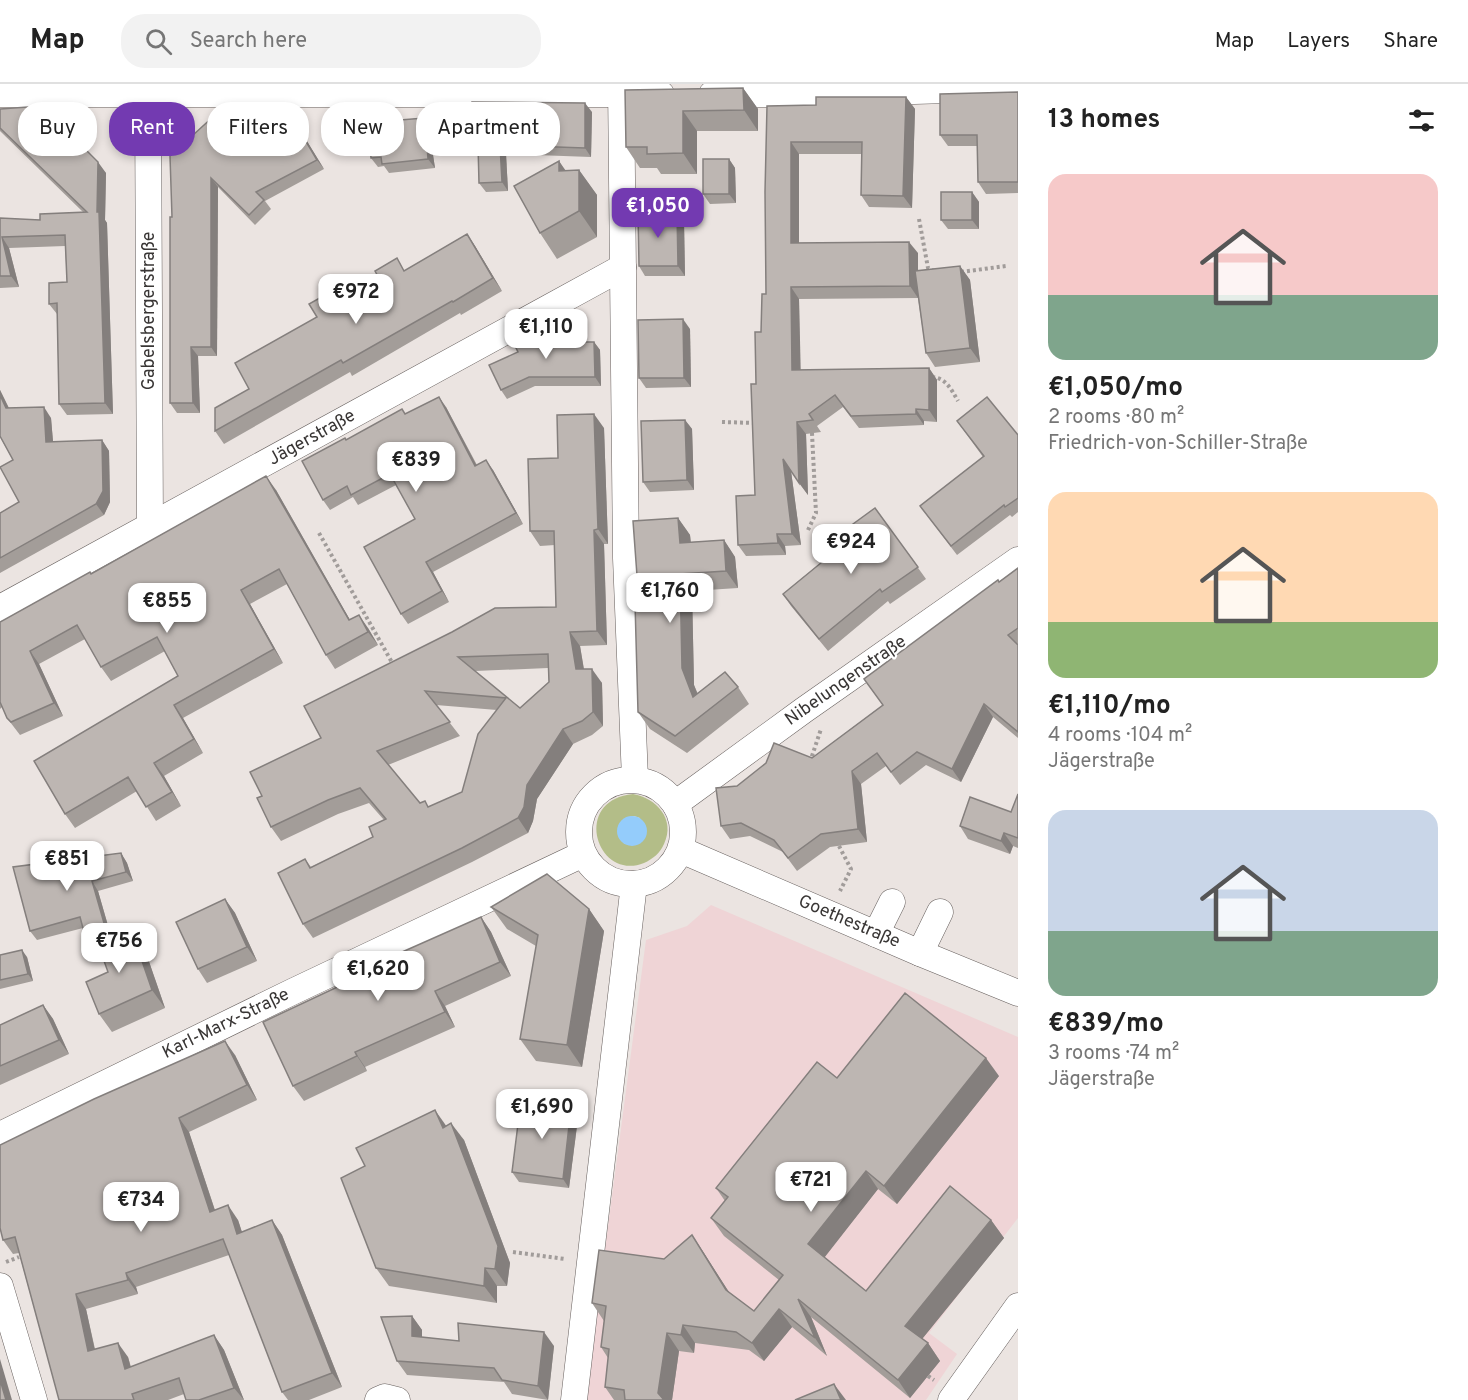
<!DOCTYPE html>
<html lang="en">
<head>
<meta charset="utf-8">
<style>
	:root { --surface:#fff; --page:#f2f2f2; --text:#222; --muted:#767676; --line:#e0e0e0; --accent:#733ab1 }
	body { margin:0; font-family:Overpass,sans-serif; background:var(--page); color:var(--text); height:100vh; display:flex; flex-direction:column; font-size:22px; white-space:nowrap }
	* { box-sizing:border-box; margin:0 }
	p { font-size:20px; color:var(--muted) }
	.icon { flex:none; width:33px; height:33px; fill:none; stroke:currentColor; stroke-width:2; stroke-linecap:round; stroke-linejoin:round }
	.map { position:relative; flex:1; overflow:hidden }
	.sheet { display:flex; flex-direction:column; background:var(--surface); width:450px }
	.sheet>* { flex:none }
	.guide { position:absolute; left:18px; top:18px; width:570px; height:54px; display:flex; gap:12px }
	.price { position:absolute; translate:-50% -51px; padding:0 14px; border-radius:12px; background:#fff; color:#222; font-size:20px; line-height:39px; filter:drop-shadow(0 2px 3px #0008) }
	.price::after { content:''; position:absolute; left:50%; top:36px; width:18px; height:14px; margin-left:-9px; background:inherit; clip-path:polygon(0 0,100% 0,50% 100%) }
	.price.current { background:var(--accent); color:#fff }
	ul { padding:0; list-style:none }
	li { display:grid; align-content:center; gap:12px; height:318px; padding:0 30px }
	li span { display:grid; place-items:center; height:186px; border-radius:18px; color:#555 }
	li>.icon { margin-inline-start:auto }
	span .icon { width:108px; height:108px; fill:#fffc; stroke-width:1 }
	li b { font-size:26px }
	h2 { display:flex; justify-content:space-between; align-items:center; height:72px; padding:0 30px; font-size:26px }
	.chip { padding:0 21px; border-radius:24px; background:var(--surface); box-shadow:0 3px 9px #0003; font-size:21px; line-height:54px }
	.chip.current { background:var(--accent); color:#fff }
	header { display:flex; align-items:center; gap:36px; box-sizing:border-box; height:84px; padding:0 30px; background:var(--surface); border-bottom:2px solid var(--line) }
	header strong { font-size:28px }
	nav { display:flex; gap:33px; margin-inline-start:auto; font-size:21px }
	.search { width:420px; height:54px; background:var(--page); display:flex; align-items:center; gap:15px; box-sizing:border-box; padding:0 21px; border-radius:24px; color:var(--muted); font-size:22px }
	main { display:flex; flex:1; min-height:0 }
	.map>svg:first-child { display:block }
	.commercial { fill:#efd4d6 }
	.green { fill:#b3bd88; fill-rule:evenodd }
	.water { fill:#94ccfb }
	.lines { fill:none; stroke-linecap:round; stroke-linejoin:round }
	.minor-casing { stroke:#665f5d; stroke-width:27 }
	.path { stroke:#a19c9a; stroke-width:4; stroke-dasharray:3 3; stroke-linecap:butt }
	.minor { stroke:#fff; stroke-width:26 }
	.wall { fill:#a39d99; fill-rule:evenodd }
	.shaded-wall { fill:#847f7d }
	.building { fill:#bdb6b2; stroke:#847f7d; stroke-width:1.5; fill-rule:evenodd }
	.labels { text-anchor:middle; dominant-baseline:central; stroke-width:4.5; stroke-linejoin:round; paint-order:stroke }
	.street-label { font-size:18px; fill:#393635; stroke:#fff }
</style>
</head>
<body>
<header>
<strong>Map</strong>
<div class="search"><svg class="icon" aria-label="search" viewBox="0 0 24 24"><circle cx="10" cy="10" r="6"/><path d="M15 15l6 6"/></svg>Search here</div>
<nav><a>Map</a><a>Layers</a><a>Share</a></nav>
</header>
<main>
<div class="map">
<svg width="1018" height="1316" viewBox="0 0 1018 1316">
	<rect width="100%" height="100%" fill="#ebe4e1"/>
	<polygon class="commercial" points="711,821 1018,953 1018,1134 929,1249 957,1270 926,1316 585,1316 646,856 687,842"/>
	<path class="green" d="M633,710C656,714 676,735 664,760C660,769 653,775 644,779C597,798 571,716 633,710ZM634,732L640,734L625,760L620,755C615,743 620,734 634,732Z"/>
	<circle class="water" cx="632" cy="747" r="15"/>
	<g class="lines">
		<g class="minor-casing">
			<g id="minor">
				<polyline points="621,0 626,474 635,695"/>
				<polyline points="0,10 661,10"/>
				<polyline points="712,10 811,10 1018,4"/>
				<polyline points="148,11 150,443"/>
				<polyline points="0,524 623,183"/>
				<circle cx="631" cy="748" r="52"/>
				<polyline points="675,720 804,626 1018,476"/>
				<polyline points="681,766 920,869 1018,909"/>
				<polyline points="876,850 892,818"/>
				<polyline points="920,869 940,828"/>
				<polyline points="0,1051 294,907 583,770"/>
				<polyline points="0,1202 34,1316"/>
				<polyline points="378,1316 385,1313 397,1316"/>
				<polyline points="574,1316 634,800"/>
				<polyline points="951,1316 1018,1222"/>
			</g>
		</g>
		<g class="path">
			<polyline points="919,135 928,184 934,187"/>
			<polyline points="961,188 1006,182"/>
			<path d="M932,293C946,294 951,305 958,317"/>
			<polyline points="722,338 755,339"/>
			<polyline points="808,446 816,429 812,349"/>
			<polyline points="319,449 394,582"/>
			<polyline points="810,678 821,645"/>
			<polyline points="839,762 851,785 840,807"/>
			<polyline points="513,1168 565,1175"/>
			<polyline points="6,1178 19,1173"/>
			<polyline points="928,1292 934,1296"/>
		</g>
		<use href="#minor" class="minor"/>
	</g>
	<g class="wall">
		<polygon points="743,4 758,25 758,47 697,47 697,90 661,90 657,84 640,84 626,63 625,6"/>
		<polygon points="1018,8 1018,109 986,110 978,98 977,62 948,62 940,51"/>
		<polygon points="906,13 915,25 912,124 869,123 861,111 862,70 799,70 799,159 918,169 918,187 960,182 970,196 980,278 935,283 926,269 918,214 799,215 800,286 929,284 937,296 937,338 924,337 924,341 859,344 843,323 817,342 821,348 806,350 808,411 791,387 801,461 785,462 786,471 746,472 738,461 755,411 756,300 766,210 767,22 816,21"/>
		<polygon points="285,22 324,85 265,117 271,125 255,141 218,103 217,272 198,272 200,329 177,329 170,319 172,133"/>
		<polygon points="0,25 106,89 105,136 107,139 113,330 67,331 59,320 57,230 49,220 67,198 65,162 9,164 19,203 0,204 0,134 40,136 83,128 0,47"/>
		<polygon points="592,28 591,73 506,70 508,107 486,108 479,99 478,70 475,66 433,71 435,84 389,89 384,82 378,83 371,74 429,41"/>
		<polygon points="729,75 735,84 736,119 710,120 703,110"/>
		<polygon points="559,77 565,87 579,86 597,111 597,153 557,175 540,149"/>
		<polygon points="972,108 979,118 979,145 948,145 941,136"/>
		<polygon points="677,128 684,138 685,192 645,192 639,182"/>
		<polygon points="467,150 475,162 502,207 461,231 460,229 352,292 350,288 224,360 215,347 249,305 317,233 332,207 344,226 384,203 405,187"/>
		<polygon points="690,245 691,303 646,304 639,294"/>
		<polygon points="560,250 564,258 594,258 600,266 601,302 535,302 507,315 501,306"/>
		<polygon points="0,306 9,324 51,334 53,358 102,356 109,367 110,418 104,431 0,489 0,429 19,418 13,376 0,353"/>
		<polygon points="446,323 477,381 493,386 523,440 433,488 449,518 408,540 401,530 415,435 396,401 358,421 353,413 330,426 323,416 346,356 406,330"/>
		<polygon points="685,336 692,345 694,406 650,408 643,398"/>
		<polygon points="957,337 1018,351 1018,428 1012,433 1010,431 957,471 920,422 983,373"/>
		<path d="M604,344L608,460H604L607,561L580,562L584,585L602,599L603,642L592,651L573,660L537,715L533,737L528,749L472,778L313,854L303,840L305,775L311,783L373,753L384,736L369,719L338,730L281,757L271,743L262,712L321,654L304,622L556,523L555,461L540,462L530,447L558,374ZM548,584L549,598L520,624L475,587ZM436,621L497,626L462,708L429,723L420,719L388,681L460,652Z"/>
		<polygon points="276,406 350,536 368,544 378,561 335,585 326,571 287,500 250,520 283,579 183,634 203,669 164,692 181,722 156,737 137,707 75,744 65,730 178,592 165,567 111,597 101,583 85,555 39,580 63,632 20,651 7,634 2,623 0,625 0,538 91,490"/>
		<polygon points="875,424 926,495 890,520 888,517 828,567 791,522 783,510 848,456 842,448"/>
		<polygon points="678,434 690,451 691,458 724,456 735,473 738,504 692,507 694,601 698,610 738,603 749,620 687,669 650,645 638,628 639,519"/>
		<polygon points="1018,484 1018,654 993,633 961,698 926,681 900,701 886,682 861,700 867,758 830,763 797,787 783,768 750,752 730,755 721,742 737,702 812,674 883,621 864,595"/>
		<polygon points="1018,710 1018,764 1013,762 1010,770 968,755 960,742 1011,728"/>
		<polygon points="121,769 127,779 133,797 98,807 112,855 145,866 165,924 112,948 99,930 108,888 102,869 95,873 88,863 83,844 37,856 30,847"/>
		<polygon points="225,815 235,829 257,877 207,899 198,885"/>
		<polygon points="491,823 589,825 604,847 582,983 536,977 520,955 536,862 507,845"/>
		<polygon points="481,833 491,848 511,892 445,922 455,943 365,983 367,987 304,1017 293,1002 350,897"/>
		<polygon points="0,871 27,873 33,897 0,905"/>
		<polygon points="43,921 53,935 69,970 0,1001 0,941"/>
		<polygon points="235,971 257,1016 189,1048 215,1126 238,1136 242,1148 272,1136 282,1151 342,1303 309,1316 288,1316 282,1308 229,1171 136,1203 138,1210 86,1225 95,1265 128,1273 131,1283 214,1251 224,1266 244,1316 186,1316 184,1310 168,1316 59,1316 19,1169 13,1170 3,1156"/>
		<polygon points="999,992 897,1120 878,1105 824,1173 866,1207 991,1136 1004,1154 922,1255 928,1259 940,1277 910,1314 811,1233 827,1272 792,1243 764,1277 749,1266 695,1259 694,1269 679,1267 672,1316 614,1316 605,1303 608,1274 601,1263 604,1237 592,1219 664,1175 692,1151 729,1208 754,1227 779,1196 724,1152 711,1134 725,1117 716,1104 837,994"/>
		<polygon points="578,1034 569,1104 519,1098 512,1088"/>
		<polygon points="446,1042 464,1056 510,1179 507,1202 497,1202 497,1219 389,1202 376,1184"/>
		<polygon points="412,1232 422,1246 422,1253 459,1257 554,1262 548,1316 512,1310 504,1298 407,1291 397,1277"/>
	</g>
	<g class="shaded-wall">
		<polygon points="743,4 758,25 758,47 744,26"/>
		<polygon points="906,13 915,25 912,124 903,112"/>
		<polygon points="585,19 592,28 591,73 585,64"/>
		<polygon points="285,22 291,31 324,85 317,76"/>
		<polygon points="683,27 697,47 697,90 683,69"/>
		<polygon points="424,34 430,43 425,42"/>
		<polygon points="791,58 799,70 799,171 791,159"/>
		<polygon points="500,61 506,70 508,107 502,98"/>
		<polygon points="427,62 433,71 435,84 428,75"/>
		<polygon points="729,75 735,84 736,119 729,110"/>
		<polygon points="559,77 577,103 559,87"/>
		<polygon points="98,78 106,89 105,136 107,139 113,330 105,319 97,128"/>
		<polygon points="579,86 597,111 597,153 579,127"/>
		<polygon points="211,94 218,103 217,272 211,263"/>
		<polygon points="972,108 979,118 979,145 972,136"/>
		<polygon points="677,128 684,138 685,192 678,182"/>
		<polygon points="467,150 475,162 502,207 493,194"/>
		<polygon points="2,153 9,164 19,203 11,192"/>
		<polygon points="909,158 918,169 918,214 910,202"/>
		<polygon points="960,182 970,196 980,278 970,264"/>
		<polygon points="791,203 799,215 801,298 792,286"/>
		<polygon points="683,235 690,245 691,303 684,294"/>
		<polygon points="594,258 600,266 601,302 595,293"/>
		<polygon points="191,263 198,272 200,329 193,319"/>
		<polygon points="929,284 937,296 937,338 929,326"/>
		<polygon points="0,306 14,335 6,324 0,311"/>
		<polygon points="439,313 446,323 482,392 475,382"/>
		<polygon points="44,323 51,334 54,369 46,358"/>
		<polygon points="916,325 924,337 924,341 916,330"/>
		<polygon points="594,330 604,344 608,460 598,445"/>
		<polygon points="685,336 692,345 694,406 687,396"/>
		<polygon points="797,338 806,350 808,411 799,399"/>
		<polygon points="102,356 109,367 110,418 104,431 96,420"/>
		<polygon points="783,375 791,387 801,461 792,450"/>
		<polygon points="486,376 493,386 523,440 516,429"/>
		<polygon points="266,392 276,406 358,550 349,536"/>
		<polygon points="678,434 690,451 692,476 680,459"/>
		<polygon points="594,446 604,460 607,561 597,547"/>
		<polygon points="777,450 785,462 786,471 778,459"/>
		<polygon points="724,456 735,473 738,504 726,487"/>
		<polygon points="426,478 433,488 449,518 442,507"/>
		<polygon points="680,490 692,507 694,601 705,630 693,613 682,584"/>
		<polygon points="241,506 250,520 283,579 274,565"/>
		<polygon points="359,531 368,544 378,561 368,548"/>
		<polygon points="570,548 580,562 586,599 576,585"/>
		<polygon points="30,567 39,580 63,632 54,619"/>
		<polygon points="592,585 602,599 603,642 593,628"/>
		<polygon points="984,620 993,633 961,698 952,685"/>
		<polygon points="174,621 183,634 203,669 194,655"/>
		<polygon points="563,645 573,660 537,715 533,737 528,749 518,734 527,701"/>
		<polygon points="154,679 164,692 181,722 172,708"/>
		<polygon points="852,687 861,700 867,758 858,745"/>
		<polygon points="1004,749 1013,762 1010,770 1001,757"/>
		<polygon points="121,769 127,779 133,797 126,788"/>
		<polygon points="92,797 98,807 114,863 108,853"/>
		<polygon points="225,815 235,829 257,877 247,863"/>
		<polygon points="589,825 604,847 582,983 567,961"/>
		<polygon points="481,833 491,848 511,892 500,878"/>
		<polygon points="132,848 145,866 165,924 152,906"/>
		<polygon points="22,866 27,873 33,897 28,890"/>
		<polygon points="435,907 445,922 455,943 445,928"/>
		<polygon points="43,921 53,935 69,970 59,956"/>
		<polygon points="225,957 235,971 257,1016 247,1001"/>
		<polygon points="355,968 365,983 367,987 357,972"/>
		<polygon points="986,974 999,992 897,1120 884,1102"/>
		<polygon points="571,1024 578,1034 569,1104 563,1095"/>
		<polygon points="435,1026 447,1043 443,1044"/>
		<polygon points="179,1034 189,1048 220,1142 210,1128"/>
		<polygon points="451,1039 464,1056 510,1179 507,1202 495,1185"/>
		<polygon points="866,1087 878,1105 821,1178 808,1160"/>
		<polygon points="228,1121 238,1136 247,1164 237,1150"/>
		<polygon points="272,1136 282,1151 342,1303 332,1289"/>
		<polygon points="991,1136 1004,1154 918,1260 905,1242"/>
		<polygon points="692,1151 704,1169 739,1224 726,1206"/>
		<polygon points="485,1184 497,1202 497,1219 484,1202"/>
		<polygon points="126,1189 136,1203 138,1210 128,1196"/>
		<polygon points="76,1210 86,1225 98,1281 88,1267"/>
		<polygon points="798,1215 811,1233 827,1272 815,1254"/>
		<polygon points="779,1225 792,1243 764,1277 752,1259"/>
		<polygon points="412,1232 422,1246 422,1266 412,1252"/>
		<polygon points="683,1241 695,1259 694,1269 681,1251"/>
		<polygon points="544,1248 554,1262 548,1316 538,1302"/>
		<polygon points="667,1249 679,1267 672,1316 663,1316 658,1309"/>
		<polygon points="214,1251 224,1266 244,1316 234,1304"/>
		<polygon points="118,1259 128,1273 135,1300 125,1285"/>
		<polygon points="928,1259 940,1277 910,1314 898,1296"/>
		<polygon points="0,1275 12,1316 6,1316 0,1296"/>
		<polygon points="834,1300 846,1316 841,1316"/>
	</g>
	<g class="building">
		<polygon points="743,4 744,26 683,27 683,69 647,70 647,63 626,63 625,6"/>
		<polygon points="1018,8 1018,98 978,98 977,51 940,51 940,10"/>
		<polygon points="816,13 906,13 903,112 861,111 862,58 791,58 791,159 909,158 910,202 791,203 792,286 929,284 929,326 916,325 916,330 851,332 835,311 809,330 813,336 797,338 799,399 783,375 792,450 777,450 778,459 738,461 736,412 755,411 751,300 756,300 755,248 761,248 762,210 766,210 765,108 767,22 816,21"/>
		<polygon points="472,18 585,19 585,64 500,61 502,98 479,99 478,61 472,61 472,57 427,62 428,75 382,80 381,73 371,74 369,50 377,49 376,38 424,34 425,42 472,37"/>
		<polygon points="226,21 285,22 317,76 256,108 264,116 249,131 211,94 211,263 191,263 193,319 170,319 170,133 172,133 170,72"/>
		<polygon points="42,22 98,78 97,128 99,128 105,319 59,320 57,219 49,220 49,199 67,198 65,151 2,153 11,192 0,192 0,134 40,136 40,130 87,128 0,44 0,25"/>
		<rect x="703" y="75" width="26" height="35"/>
		<polygon points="559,77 559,87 579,86 579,127 540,149 514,102"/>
		<rect x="941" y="108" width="31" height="28"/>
		<polygon points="677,128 678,182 639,182 638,129"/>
		<polygon points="467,150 493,194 453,218 452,217 343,279 341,276 215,347 215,324 249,305 235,279 317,233 309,220 332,207 343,227 384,203 375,187 397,174 404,187"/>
		<polygon points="960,182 970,264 926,269 915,187"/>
		<polygon points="683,235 684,294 639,294 638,236"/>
		<polygon points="553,241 562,258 594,258 595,293 529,293 501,306 489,281 518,268 515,262"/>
		<polygon points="0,311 6,324 44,323 46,358 102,356 103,407 96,420 0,474 0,429 19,418 0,383 13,376 0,352"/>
		<polygon points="439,313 475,382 486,376 516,429 426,478 442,507 401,530 364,463 415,435 390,390 351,411 347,402 323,416 302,377 345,354 346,356 402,325 405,330"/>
		<polygon points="987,313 1018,351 1018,414 1005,423 1004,421 951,462 920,422 984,372 957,337"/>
		<path d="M594,330L598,445L594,446L597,547L570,548L576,585H592L593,628L582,637L563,645L527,701L524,723L518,734L462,764L303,840L278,789L305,775L310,784L373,753L369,743L386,735L360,704L328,716L271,743L257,714L262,712L250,688L321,654L304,622L452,548L495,524L556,523L554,447H530L528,375L558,374L557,331ZM548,570L549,598L520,624L458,573ZM425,607L506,614L478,650L462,708L428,723L425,717L420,719L377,667L450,638Z"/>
		<polygon points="685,336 687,396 643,398 641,337"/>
		<polygon points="266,392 349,536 359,531 368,548 326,571 279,485 241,506 274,565 174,621 194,655 154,679 172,708 146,723 128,693 65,730 34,677 178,592 157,553 101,583 77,541 30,567 54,619 11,638 7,634 0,618 0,538 90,488 91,490"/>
		<polygon points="875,424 918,483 882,508 880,505 819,555 783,510 860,447 842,448"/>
		<polygon points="678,434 680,459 724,456 726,487 680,490 682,584 693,613 725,588 738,603 675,652 638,628 635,519 639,519 633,437"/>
		<polygon points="1018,484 1018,544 1008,551 1018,561 1018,648 984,620 952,685 917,668 891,688 877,669 852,687 858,745 821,750 788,774 774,756 741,739 721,742 716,704 737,702 766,679 774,659 812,674 883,621 864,595 998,496 999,498"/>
		<polygon points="1018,710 1018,754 1004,749 1001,757 960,742 970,713 1011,728"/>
		<polygon points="121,769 126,788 92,797 108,853 88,863 80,833 30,847 13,783"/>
		<polygon points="547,790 589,825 567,961 520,955 538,851 491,823"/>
		<polygon points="225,815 247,863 198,885 176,838"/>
		<polygon points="481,833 500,878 435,907 445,928 355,968 357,972 293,1002 263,938 350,897 348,892"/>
		<polygon points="132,848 152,906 99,930 86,898 108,888 98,860"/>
		<polygon points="22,866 28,890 0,896 0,871"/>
		<polygon points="905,909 986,974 884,1102 866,1087 808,1160 866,1207 950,1102 991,1136 905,1242 928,1259 898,1296 798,1215 815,1254 779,1225 752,1259 736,1248 683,1241 681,1251 667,1249 658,1309 664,1316 625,1316 624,1306 605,1303 609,1265 601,1263 606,1222 592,1219 599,1166 664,1175 692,1151 726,1206 754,1227 783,1191 711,1134 728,1113 716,1104 817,978 837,994"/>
		<polygon points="43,921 59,956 0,982 0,941"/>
		<polygon points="225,957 247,1001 179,1034 210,1128 228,1121 237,1150 272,1136 332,1289 282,1308 223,1155 126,1189 128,1196 76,1210 88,1267 118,1259 125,1285 214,1251 234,1304 199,1316 186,1316 179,1294 132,1310 134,1316 59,1316 15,1153 3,1156 0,1144 0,1061 94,1015"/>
		<polygon points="521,1016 571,1024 563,1095 512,1088"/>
		<polygon points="435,1026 443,1044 451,1039 498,1162 495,1185 485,1184 484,1202 376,1184 341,1094 365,1082 356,1064"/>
		<polygon points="412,1232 412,1252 459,1257 458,1239 544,1248 538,1302 502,1296 494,1284 397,1277 381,1233"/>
		<polygon points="0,1296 6,1316 0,1316"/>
		<polygon points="834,1300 841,1316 795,1316"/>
	</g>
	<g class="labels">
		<g class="street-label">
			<text transform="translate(149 227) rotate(-90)">Gabelsbergerstraße</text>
			<text transform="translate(312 354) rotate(-29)">Jägerstraße</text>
			<text transform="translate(846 597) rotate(-35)">Nibelungenstraße</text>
			<text transform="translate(849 838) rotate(23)">Goethestraße</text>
			<text transform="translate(226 940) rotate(-26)">Karl-Marx-Straße</text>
		</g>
	</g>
</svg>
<b class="price current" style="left:658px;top:155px">€1,050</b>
<b class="price" style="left:356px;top:241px">€972</b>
<b class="price" style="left:546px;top:276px">€1,110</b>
<b class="price" style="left:416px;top:409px">€839</b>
<b class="price" style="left:851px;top:491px">€924</b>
<b class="price" style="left:670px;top:540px">€1,760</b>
<b class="price" style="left:167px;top:550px">€855</b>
<b class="price" style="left:67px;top:808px">€851</b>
<b class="price" style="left:119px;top:890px">€756</b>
<b class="price" style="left:378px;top:918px">€1,620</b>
<b class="price" style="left:542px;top:1056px">€1,690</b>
<b class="price" style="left:811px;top:1129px">€721</b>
<b class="price" style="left:141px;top:1149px">€734</b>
<div class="guide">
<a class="chip">Buy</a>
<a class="chip current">Rent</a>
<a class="chip">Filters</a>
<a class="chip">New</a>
<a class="chip">Apartment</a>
</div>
</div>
<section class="sheet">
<h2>13 homes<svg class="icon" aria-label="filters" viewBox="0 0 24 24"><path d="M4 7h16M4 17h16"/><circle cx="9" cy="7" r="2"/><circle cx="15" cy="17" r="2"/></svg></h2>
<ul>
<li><span style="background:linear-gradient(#f6c9c9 65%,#7fa58c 0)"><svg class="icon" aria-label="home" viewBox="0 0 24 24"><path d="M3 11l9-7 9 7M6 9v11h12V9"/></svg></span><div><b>€1,050/mo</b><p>2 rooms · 80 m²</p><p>Friedrich-von-Schiller-Straße</p></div></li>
<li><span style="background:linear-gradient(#ffd9b3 70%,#8fb573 0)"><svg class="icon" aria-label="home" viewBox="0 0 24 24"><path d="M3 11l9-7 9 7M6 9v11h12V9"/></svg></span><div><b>€1,110/mo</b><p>4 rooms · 104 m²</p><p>Jägerstraße</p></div></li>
<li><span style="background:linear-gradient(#c9d6e8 65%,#7fa58c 0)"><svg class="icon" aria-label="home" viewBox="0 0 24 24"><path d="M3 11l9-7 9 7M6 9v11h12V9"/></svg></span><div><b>€839/mo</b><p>3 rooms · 74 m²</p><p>Jägerstraße</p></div></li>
</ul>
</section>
</main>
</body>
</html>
